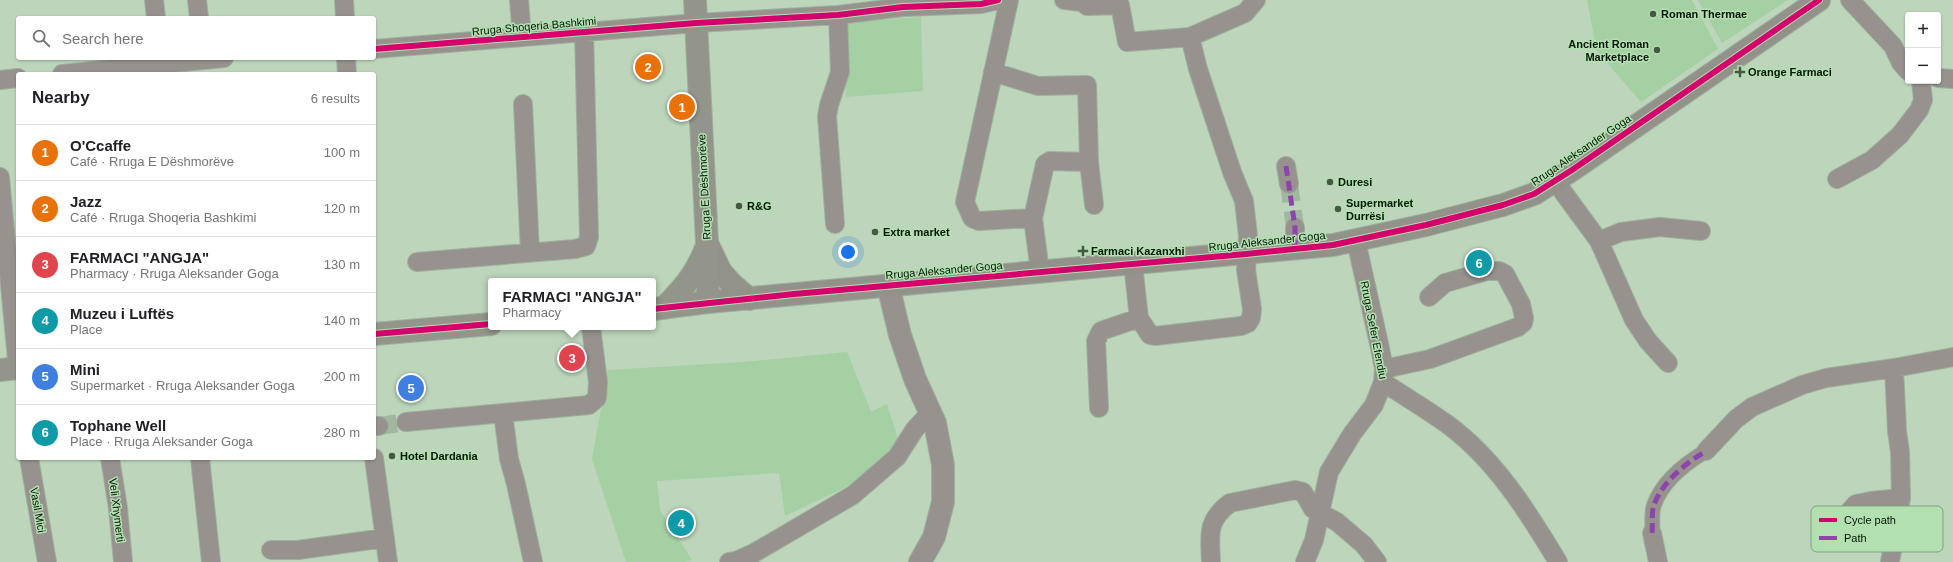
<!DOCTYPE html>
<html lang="en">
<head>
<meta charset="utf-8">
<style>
  body { margin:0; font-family:Arial,sans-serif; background:#f6f6f6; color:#202124 }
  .controls { position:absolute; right:12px; top:12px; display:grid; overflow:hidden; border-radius:4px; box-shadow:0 1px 3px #0004 }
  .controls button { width:36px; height:36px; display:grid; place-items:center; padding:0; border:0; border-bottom:1px solid #e0e0e0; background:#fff; color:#202124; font:20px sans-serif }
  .you { position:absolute; left:848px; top:252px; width:14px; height:14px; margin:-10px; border:3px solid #fff; border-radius:50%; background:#1a73e8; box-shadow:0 0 0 6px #1a73e833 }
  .badge { display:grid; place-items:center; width:26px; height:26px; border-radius:50%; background:#111827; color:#fff; font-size:13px; font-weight:700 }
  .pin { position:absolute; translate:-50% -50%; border:2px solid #fff; box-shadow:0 1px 4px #0006 }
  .popup { position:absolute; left:488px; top:278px; width:168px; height:52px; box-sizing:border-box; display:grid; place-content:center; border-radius:4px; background:#fff; filter:drop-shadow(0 1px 3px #0005); font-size:13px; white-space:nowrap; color:#757577 }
  .popup b { font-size:15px; color:#202124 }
  .popup::after { content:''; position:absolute; left:50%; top:100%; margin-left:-8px; border:8px solid transparent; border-top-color:#fff }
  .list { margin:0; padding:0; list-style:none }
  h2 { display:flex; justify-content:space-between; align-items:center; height:52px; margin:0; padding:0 16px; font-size:17px }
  h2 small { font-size:13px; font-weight:400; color:#757577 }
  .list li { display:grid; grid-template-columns:26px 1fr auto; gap:12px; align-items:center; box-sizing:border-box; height:56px; padding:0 16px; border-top:1px solid #e0e0e0 }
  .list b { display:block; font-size:15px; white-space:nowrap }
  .list p { margin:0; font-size:13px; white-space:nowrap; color:#757577 }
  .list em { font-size:13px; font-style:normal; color:#757577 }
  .icon { flex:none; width:22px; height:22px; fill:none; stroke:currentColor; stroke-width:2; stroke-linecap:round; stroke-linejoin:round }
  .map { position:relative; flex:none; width:1953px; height:562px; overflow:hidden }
  .search { position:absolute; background:#fff; box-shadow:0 1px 3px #0004; left:16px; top:16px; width:360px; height:44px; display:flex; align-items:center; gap:10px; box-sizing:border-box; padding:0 14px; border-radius:4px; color:#757577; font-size:15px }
  .panel { position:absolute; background:#fff; box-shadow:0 1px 3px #0004; left:16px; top:72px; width:360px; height:388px; border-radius:4px }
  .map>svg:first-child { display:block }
</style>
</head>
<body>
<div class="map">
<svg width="1953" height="562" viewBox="0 0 1953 562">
  <rect width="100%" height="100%" fill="#bcd5bb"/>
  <path fill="#a4d0a3" d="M1587,0H1692L1718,49L1641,102L1597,51Z
    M1698,0H1788L1722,43Z
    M921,17L923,91L846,97L843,22Z
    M847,352L871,412L887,404L898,439L886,458L844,488L785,516L779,473L657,481L660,510L692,560L685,562H626L592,459L608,370L743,362Z"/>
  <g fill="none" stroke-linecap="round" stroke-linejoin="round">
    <path stroke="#a0b8a0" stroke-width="18" stroke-dasharray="18 9" stroke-linecap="butt" d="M1289,184L1295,227
      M379,426L406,422"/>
    <g stroke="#9db09d" stroke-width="16">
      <path id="pedestrian" d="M1652,533C1653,525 1651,513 1654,505C1662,482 1686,463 1706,451"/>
    </g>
    <g stroke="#9db09d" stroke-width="20">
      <path id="minor" d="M154,0L156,18
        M197,0L199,18
        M344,0L345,18
        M519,0L522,37
        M1009,0L965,202L972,218L979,221L1033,218
        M1064,0L1082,2L1087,6L1120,5L1127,42L1190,37L1245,13L1256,0
        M1850,0L1893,46L1901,63L1908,71
        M374,49L696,23L838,15L903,7L981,4L998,0
        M346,58L347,74
        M993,72L1038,86L1087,85L1089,162L1094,205
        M62,74L224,58
        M1938,78L1953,79
        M0,80L18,78
        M523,104L530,253
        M1286,166L1289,184
        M0,177L18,371
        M1837,179L1872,160L1900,135L1919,110L1923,100L1921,81
        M1555,181L1599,241L1634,320L1648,341L1668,363
        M835,224L827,116L829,105L840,72L838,15
        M1599,241L1621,232L1660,227L1701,231
        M1295,249V227
        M417,262L575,249L586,246L589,237L584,32
        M1133,264L1139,318L1150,335L1155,336L1241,326L1248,323L1251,318L1252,309L1246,270L1248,236L1244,201L1232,172L1198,69L1190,37
        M1040,272L1033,218L1045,164L1050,161L1089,162
        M1384,369L1430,359L1518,327L1523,323L1524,318L1521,304L1505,274L1499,271H1487L1445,283L1429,297
        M1383,382C1404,396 1426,409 1447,424C1495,459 1528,512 1558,562
        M1099,408L1096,341L1101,331L1139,318
        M503,413L509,459L516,484L533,562
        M406,422L589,405L597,398L598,382L591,327
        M374,426H379
        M1706,451L1736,419L1752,407L1802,385L1826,378L1894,368L1953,357
        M29,458L47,562
        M110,458L118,508L123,562
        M200,458L211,562
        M374,458L388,562
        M1843,519L1856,504L1871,501L1901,498
        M1652,533L1658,562
        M271,550H298L385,538
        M729,562L736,561L754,553L853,495L897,457L915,429L930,413
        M1211,562C1210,535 1206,521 1230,503L1295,490L1303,492L1313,509L1337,522L1364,545L1377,562
        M1305,562L1314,540L1329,472L1352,434L1374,405L1383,382L1384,369L1380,348L1356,241
        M1890,562L1901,498L1900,452L1897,431L1894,368"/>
    </g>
    <g stroke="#9db09d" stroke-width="24">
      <path id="tertiary" d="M888,285L900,335L915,379L935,423L943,465V502L934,537L920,562"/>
    </g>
    <g stroke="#9db09d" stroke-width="24">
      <path id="secondary" d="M707,243L721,272L732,284L749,299
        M708,302L1333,245L1426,225L1503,205L1534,194L1572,170L1819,0"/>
    </g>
    <g stroke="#9db09d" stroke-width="24">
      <path id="primary" d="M664,308C683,288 695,276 705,250
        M653,309L708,302L707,243L695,0
        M374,334L491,324
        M0,370L18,368"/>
    </g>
    <use href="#pedestrian" stroke="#97928d" stroke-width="14"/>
    <use href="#minor" stroke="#97928d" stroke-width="18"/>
    <use href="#tertiary" stroke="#97928d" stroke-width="22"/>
    <use href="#secondary" stroke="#93928a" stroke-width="22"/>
    <use href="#primary" stroke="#93958b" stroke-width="22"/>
    <path stroke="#8e44ad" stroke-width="5" stroke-dasharray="10 5" stroke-linecap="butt" d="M1286,166L1295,227V249
      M1652,533C1653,525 1651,513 1654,505C1662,482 1686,463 1706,451"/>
    <g stroke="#b2e0b0" stroke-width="8">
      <path id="cycleway" d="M374,49L696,23L838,15L903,7L981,4L998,0
        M653,309L794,294L1246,254L1333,245L1426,225L1503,205L1534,194L1572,170L1819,0
        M374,334L491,324"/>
    </g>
    <use href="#cycleway" stroke="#d6006c" stroke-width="6"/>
  </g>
  <g fill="#445844" stroke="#b2e0b0" stroke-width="1.5">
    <circle cx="1653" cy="14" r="4"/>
    <circle cx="1657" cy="50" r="4"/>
    <path d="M1738 66h4v4h4v4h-4v4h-4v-4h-4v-4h4z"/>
    <circle cx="1330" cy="182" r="4"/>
    <circle cx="739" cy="206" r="4"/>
    <circle cx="1338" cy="209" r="4"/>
    <circle cx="875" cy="232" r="4"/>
    <path d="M1081 245h4v4h4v4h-4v4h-4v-4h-4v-4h4z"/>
    <circle cx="392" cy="456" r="4"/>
  </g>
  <g text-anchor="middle" stroke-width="3" stroke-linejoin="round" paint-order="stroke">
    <g font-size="11" font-weight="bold" fill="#041404" stroke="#b2e0b0" text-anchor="start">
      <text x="1661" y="18">Roman Thermae</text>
      <text x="1649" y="48" text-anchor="end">Ancient Roman<tspan x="1649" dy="13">Marketplace</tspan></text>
      <text x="1748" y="76">Orange Farmaci</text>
      <text x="1338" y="186">Duresi</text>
      <text x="1346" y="207">Supermarket<tspan x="1346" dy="13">Durrësi</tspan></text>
      <text x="747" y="210">R&amp;G</text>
      <text x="883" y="236">Extra market</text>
      <text x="1091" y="255">Farmaci Kazanxhi</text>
      <text x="400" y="460">Hotel Dardania</text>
    </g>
    <g font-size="11" fill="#041404" stroke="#b2e0b0">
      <text transform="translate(534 26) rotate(-5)" y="4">Rruga Shoqeria Bashkimi</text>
      <text transform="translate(1581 150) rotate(-34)" y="4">Rruga Aleksander Goga</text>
      <text transform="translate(704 187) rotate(-93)" y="4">Rruga E Dëshmorëve</text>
      <text transform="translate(1267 241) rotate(-6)" y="4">Rruga Aleksander Goga</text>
      <text transform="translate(944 270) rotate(-5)" y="4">Rruga Aleksander Goga</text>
      <text transform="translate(1374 330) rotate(79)" y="4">Rruga Sefer Efendiu</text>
      <text transform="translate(38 510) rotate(80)" y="4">Vasil Mici</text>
      <text transform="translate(117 510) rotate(83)" y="4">Veli Xhymerti</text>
    </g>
  </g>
  <rect x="1811" y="506" width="132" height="46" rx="6" fill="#b2e0b0" stroke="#7ea37c" stroke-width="1"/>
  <rect x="1819" y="518" width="18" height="4" fill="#d6006c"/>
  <rect x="1819" y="536" width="18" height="4" fill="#8e44ad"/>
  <g font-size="11" fill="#041404">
    <text x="1844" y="524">Cycle path</text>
    <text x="1844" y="542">Path</text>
  </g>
</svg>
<div class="controls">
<button>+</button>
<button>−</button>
</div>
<div class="you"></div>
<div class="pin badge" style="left:682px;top:107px;background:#e8710a">1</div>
<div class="pin badge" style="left:648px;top:67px;background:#e8710a">2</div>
<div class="pin badge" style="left:572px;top:358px;background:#e0444e">3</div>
<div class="popup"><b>FARMACI &quot;ANGJA&quot;</b>Pharmacy</div>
<div class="pin badge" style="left:681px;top:523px;background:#0f9aa8">4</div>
<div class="pin badge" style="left:411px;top:388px;background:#3f7fe0">5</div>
<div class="pin badge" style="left:1479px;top:263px;background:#0f9aa8">6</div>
<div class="search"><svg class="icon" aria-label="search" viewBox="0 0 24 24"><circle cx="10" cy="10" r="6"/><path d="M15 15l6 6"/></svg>Search here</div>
<section class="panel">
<h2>Nearby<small>6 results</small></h2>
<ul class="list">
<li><span class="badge" style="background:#e8710a">1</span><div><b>O'Ccaffe</b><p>Café · Rruga E Dëshmorëve</p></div><em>100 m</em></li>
<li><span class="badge" style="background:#e8710a">2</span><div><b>Jazz</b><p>Café · Rruga Shoqeria Bashkimi</p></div><em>120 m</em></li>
<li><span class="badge" style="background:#e0444e">3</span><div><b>FARMACI &quot;ANGJA&quot;</b><p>Pharmacy · Rruga Aleksander Goga</p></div><em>130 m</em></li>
<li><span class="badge" style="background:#0f9aa8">4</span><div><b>Muzeu i Luftës</b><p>Place</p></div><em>140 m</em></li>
<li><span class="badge" style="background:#3f7fe0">5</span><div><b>Mini</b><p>Supermarket · Rruga Aleksander Goga</p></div><em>200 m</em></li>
<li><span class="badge" style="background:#0f9aa8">6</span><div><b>Tophane Well</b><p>Place · Rruga Aleksander Goga</p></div><em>280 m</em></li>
</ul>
</section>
</div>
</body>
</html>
